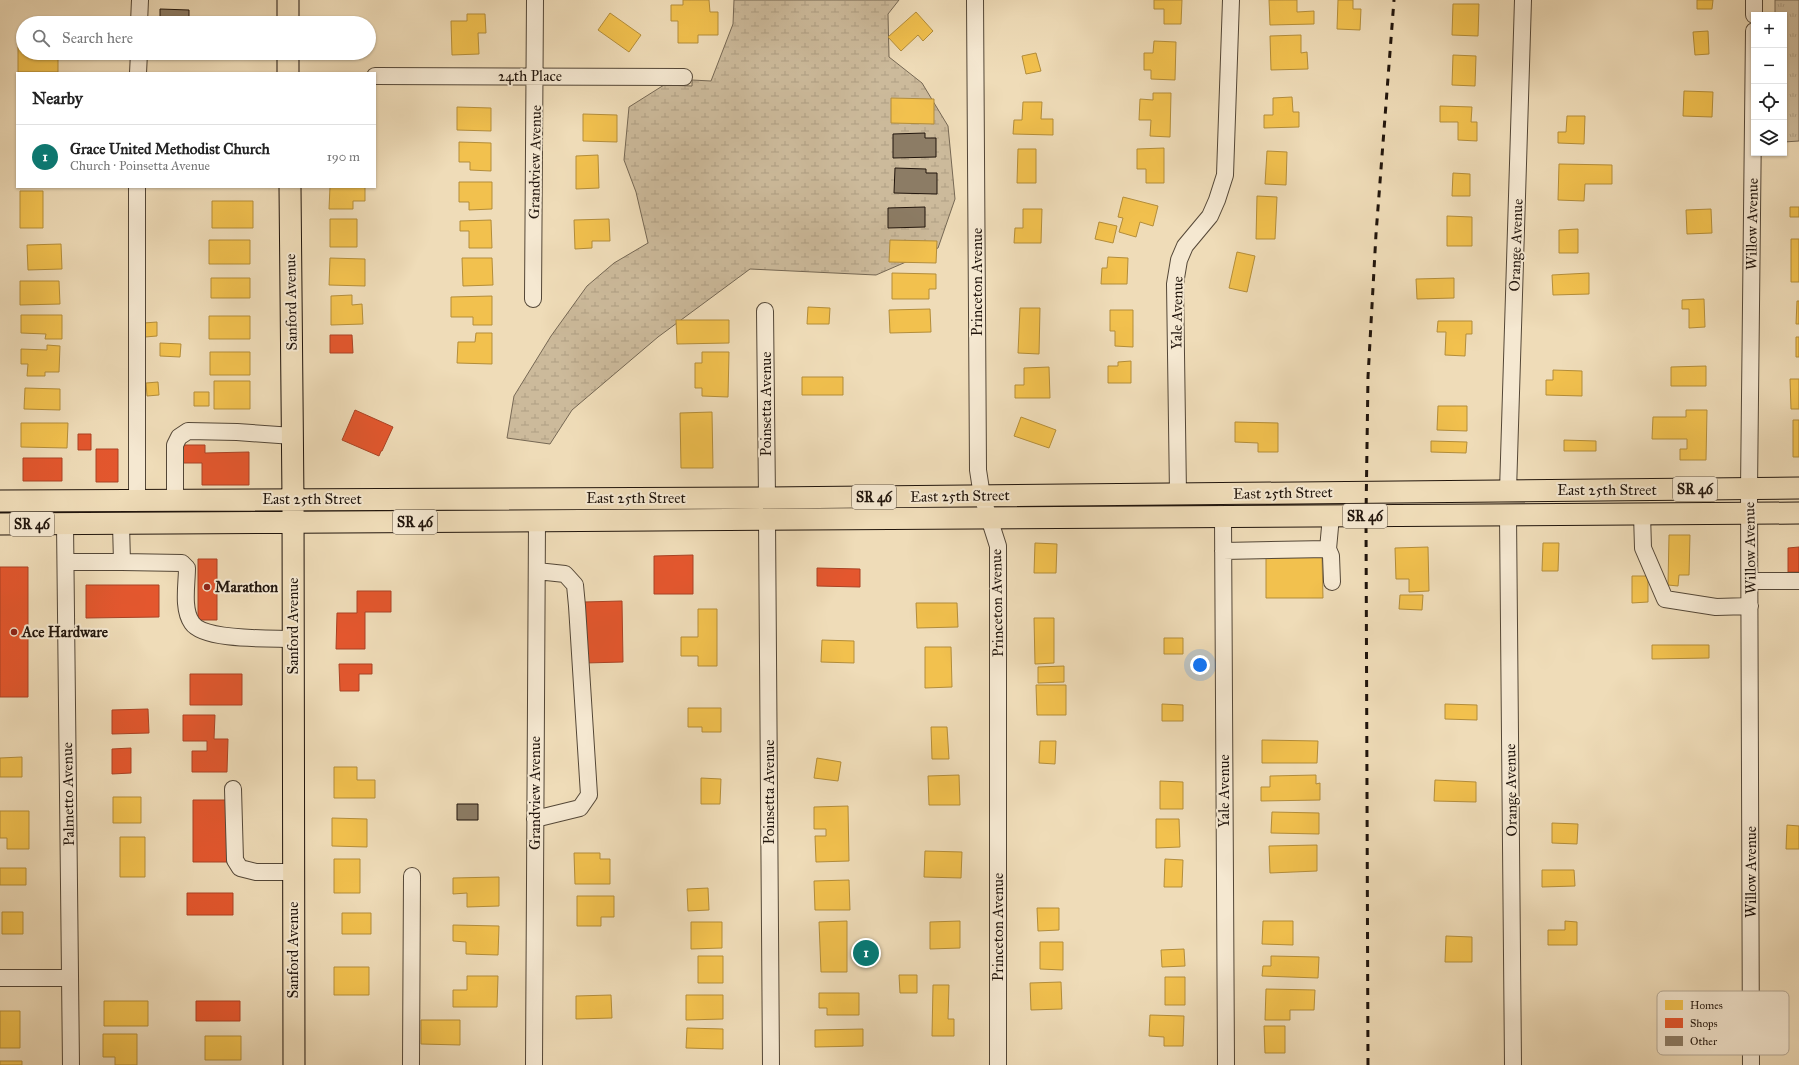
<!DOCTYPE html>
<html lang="en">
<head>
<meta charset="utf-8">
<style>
  body { margin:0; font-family:"IM FELL Great Primer",serif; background:#f6f6f6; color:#222 }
  .controls { position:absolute; right:12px; top:12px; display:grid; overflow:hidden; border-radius:0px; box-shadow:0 1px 3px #0004 }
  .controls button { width:36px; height:36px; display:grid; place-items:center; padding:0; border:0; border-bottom:1px solid #e0e0e0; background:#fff; color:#222; font:20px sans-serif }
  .you { position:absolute; left:1200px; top:665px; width:14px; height:14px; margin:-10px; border:3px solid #fff; border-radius:50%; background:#1a73e8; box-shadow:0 0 0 6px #1a73e833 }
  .badge { display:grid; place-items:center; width:26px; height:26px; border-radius:50%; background:#0f766e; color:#fff; font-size:13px; font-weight:700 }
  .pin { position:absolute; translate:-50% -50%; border:2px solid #fff; box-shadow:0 1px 4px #0006 }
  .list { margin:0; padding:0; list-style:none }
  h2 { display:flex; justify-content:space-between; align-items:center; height:52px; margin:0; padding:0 16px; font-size:17px }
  h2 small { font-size:13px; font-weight:400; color:#767676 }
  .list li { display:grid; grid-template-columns:26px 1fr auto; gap:12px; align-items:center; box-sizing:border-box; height:64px; padding:0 16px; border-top:1px solid #e0e0e0 }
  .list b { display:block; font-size:15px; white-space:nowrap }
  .list p { margin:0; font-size:13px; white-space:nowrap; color:#767676 }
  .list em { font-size:13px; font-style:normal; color:#767676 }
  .icon { flex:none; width:22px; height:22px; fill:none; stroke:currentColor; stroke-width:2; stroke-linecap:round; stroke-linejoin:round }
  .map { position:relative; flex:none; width:1799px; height:1065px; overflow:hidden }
  .search { position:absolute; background:#fff; box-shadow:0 1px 3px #0004; left:16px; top:16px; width:360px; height:44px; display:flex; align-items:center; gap:10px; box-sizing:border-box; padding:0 14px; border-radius:22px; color:#767676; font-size:15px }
  .panel { position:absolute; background:#fff; box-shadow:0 1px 3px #0004; left:16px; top:72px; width:360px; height:116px; border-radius:0px }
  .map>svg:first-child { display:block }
</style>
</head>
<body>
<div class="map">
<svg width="1799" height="1065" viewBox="0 0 1799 1065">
  <defs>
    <pattern id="grass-tufts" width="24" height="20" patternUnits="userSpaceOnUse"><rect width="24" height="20" fill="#ccba9b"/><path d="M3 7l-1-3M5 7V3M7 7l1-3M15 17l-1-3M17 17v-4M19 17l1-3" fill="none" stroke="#af9f84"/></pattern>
    <pattern id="wetland-marsh" width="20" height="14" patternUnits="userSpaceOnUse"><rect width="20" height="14" fill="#ccba9b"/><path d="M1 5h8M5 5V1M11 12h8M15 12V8" fill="none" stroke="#af9f84"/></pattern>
  </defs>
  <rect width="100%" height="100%" fill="#efdcb8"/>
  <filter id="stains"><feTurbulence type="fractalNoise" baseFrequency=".005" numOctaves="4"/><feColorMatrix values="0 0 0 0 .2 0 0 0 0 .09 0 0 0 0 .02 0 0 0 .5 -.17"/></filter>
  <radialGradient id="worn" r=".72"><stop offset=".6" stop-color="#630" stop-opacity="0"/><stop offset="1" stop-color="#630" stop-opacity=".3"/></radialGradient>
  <path fill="url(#grass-tufts)" stroke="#766854" d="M1775,0H1799V141L1784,142V15H1775Z"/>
  <path fill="url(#wetland-marsh)" stroke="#766854" d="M734,0H899L888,14L889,57L922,83L948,126L955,199L938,248L876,275L750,269L658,337L572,410L550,444L507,438L514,396L551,336L587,286L614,263L648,243L636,192L624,160L629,107L664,85L692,86V80L711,81L733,24Z"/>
  <path fill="#f2c14e" stroke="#b38d3a" d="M683,0H709L710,12H718V35H698V43H678V21H671V5H683Z
    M1154,0H1182L1181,24H1164V9H1154Z
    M1269,0H1297V12L1314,11V24L1270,25Z
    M1338,0H1353V9H1361L1360,30L1337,29Z
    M1697,0H1713L1712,9H1697Z
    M1453,4H1479L1478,36L1452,35Z
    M916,12L933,31L923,41L918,35L901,51L888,37Z
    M610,13L641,35L629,52L598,30Z
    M467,14H485L486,33H478L479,54L452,55L451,21H467Z
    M18,29H23V53H58V72H18Z
    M1708,31L1709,54L1695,55L1693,32Z
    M1301,35V53L1307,52L1308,69L1271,70L1270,36Z
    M1154,41L1176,42L1175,80L1151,79V70H1144V53H1153Z
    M1036,53L1041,71L1026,74L1022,56Z
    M1453,55L1476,56L1475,86L1452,85Z
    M1684,91L1713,92L1712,117L1683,116Z
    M1153,93H1171L1170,137L1150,136L1151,120H1139L1140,99L1153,100Z
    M1292,97L1293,112H1299V127L1264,128V115H1273V98Z
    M891,98L934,99V124L891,123Z
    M1023,102H1042L1041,119H1053V135L1013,134L1014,120H1022Z
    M1440,106L1472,107L1471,122H1477V141L1458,140V122H1440Z
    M457,107L491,108V131L457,130Z
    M583,114L617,115V142L583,141Z
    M1567,116H1585L1584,144L1558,143V132H1566Z
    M459,142L491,143V171L470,170V162H459Z
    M1164,148V183H1146V169H1137V149Z
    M1018,149H1036V183H1017Z
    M1267,151L1287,152L1286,185L1265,184Z
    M598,155L599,188L576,189V156Z
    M1559,164L1612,165V184H1585L1584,201L1558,200Z
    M1453,173L1470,174V196H1452Z
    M459,182H492V209L469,210V202H459Z
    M330,187H365V201H353V209H329Z
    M20,191H43V228H20Z
    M1257,196L1277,197L1275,239H1256Z
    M1123,197L1158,206L1153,226L1140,222L1136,237L1119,232L1123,218L1118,217Z
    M212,201H253V228H212Z
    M1790,207H1799V217H1790Z
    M1023,209H1042L1041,243H1014L1015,228H1023Z
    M1711,209L1712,233L1687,234L1686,210Z
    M1447,216L1472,217V246H1447Z
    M330,219H357V247H330Z
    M609,219L610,241H592V248L575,249L574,220Z
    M491,220L492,248H469V231H460V221Z
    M1099,222L1117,226L1113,243L1095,239Z
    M1578,229V253H1559V230Z
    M1791,239H1799V282H1791Z
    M209,240H250V264H209Z
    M890,240L937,241L936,263L889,262Z
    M61,244L62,269L28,270L27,245Z
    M1237,252L1255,256L1247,292L1229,288Z
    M1108,257L1128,258L1127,284H1101L1102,268H1107Z
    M330,258L365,259V286L329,285Z
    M462,258H492L493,285L463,286Z
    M892,273L936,274V289H929V299H892Z
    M1589,273V294L1553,295L1552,275Z
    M211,278H250V298H211Z
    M1454,278V298L1417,299L1416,279Z
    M20,281H59L60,304L20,305Z
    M352,295V305L362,304L363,324L331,325V296Z
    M492,296V325H473V317H451V297Z
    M1704,299L1705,327L1689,328V309H1682V300Z
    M1797,301H1799V324H1796Z
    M808,307L830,308L829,324H807Z
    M1020,308H1040L1039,354L1018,353Z
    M930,309L931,332L890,333L889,310Z
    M1110,310H1133V347L1115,346V331H1110Z
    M21,315H62V339H45L46,334L21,333Z
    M209,316H250V339H209Z
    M676,320H729V343L677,344Z
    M1438,321H1472V334H1466L1465,356L1445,355L1446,332H1437Z
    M157,322V336L145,337L144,323Z
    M476,333H492V364L457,363L458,342H475Z
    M1796,337H1799V357H1796Z
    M160,343L181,344L180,357L160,356Z
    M47,345L60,346L59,372H45V376H27L28,364H21V349L47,350Z
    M210,352H250V375H210Z
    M702,352H729L728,397L702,396V388H695V363H702Z
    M1131,361V383H1108V366H1118V362Z
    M1706,366V386H1671V367Z
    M1049,367L1050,398H1015V385H1024V368Z
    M1553,370L1582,371V396L1546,395V380H1553Z
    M802,377H843V395H802Z
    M1790,379H1799V409H1791Z
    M214,381H250V409H214Z
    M158,382L159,395L147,396L146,383Z
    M25,388L60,389V410L24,409Z
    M194,392H209V406H194Z
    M1438,406H1467V431L1437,430Z
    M1686,410H1707L1706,460H1680V449H1687V439H1652L1653,417H1686Z
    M712,412L713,468H681L680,413Z
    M1021,417L1056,430L1049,448L1014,436Z
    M1793,420H1799V457H1793Z
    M1235,422L1278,423V452H1258V443L1235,442Z
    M21,423H68L67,448L21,447Z
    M1564,440L1596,441V451H1564Z
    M1431,441L1467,442L1466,453L1431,452Z
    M1669,535H1690L1689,575H1679L1678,586L1668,585Z
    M1035,543L1057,544L1056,573H1034Z
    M1543,543H1559L1558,571H1542Z
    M1428,547L1429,591L1409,592V579H1396L1395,548Z
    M1322,557L1323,598H1266V558Z
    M1632,576H1648V602L1632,603Z
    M1400,595H1423L1422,610L1399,609Z
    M916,603H957L958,627L917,628Z
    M698,609H717V666H698V656H681V637H698Z
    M1034,618H1054V663L1035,664Z
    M1164,638H1183V654H1164Z
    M822,640L854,641V663L821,662Z
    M1652,645H1709V658L1652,659Z
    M925,647H951L952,687L925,688Z
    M1064,666V682L1038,683V667Z
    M1036,685H1066V715H1037Z
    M1162,704L1183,705V721H1162Z
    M1445,704L1477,705V720L1445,719Z
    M688,708H721V732H702V727H688Z
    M931,727H947L949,759H932Z
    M1262,740L1318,741L1317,763H1262Z
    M1040,741H1056L1055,764L1039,763Z
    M22,757V777H0V758Z
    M817,758L841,762L838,781L814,778Z
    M334,767H357V780H375V798H334Z
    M959,775L960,805H929L928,776Z
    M1316,775V784L1320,783V800L1261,801V787H1270V776Z
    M701,778L721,779L720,804H701Z
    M1435,780L1476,782V802L1434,801Z
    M1160,781L1183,782V809H1160Z
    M113,797H141V823H113Z
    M848,806L849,861L816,862L815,836H826V829H814V807Z
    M0,811H29V849H7V838H0Z
    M1272,812L1319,813V834L1271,833Z
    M332,818L367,819V847L332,846Z
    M1156,819H1179L1180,847L1156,848Z
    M1552,823L1578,824L1577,844L1552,843Z
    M1787,825L1799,826V849H1786Z
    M120,837H145V877H120Z
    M1317,845V871L1270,873L1269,846Z
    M925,851L962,852L961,878L924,877Z
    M574,853H600V859H610V884H575Z
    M334,859H360V893H334Z
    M1165,859L1183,860L1182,887H1164Z
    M0,868H26V885H0Z
    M1542,870H1574L1575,886L1542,887Z
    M499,877V906L467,907V893L453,894V878Z
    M849,880L850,910H815L814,881Z
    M708,888L709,910L688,911L687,889Z
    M577,896H614V917H601V926H577Z
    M1037,908H1059V930L1038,931Z
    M2,912H23V934H2Z
    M342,913H371V934H342Z
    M847,921V972H821L819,922Z
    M960,921V948L930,949V922Z
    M1263,921H1293V945L1262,944Z
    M1565,921L1577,922V945H1548V930H1565Z
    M691,922H722V948L691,949Z
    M453,925L499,926L498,955L466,954V942L453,941Z
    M1446,936L1472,937V962H1445Z
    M1040,942H1063V970L1040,969Z
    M1184,949L1185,966L1162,967L1161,950Z
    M698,956H723V983H698Z
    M1271,956L1319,957L1318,978L1262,976L1263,966H1271Z
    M334,967H369V995H334Z
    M899,975H917V993H900Z
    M467,976H498L497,1007H453V990H467Z
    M1165,977H1185V1005H1165Z
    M1061,982L1062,1009L1031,1010L1030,983Z
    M933,985H949L948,1019H954V1036H932Z
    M1266,989L1315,990L1314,1010H1290V1020H1265Z
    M819,993H859V1015H827V1008H819Z
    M611,995L612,1018L576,1019V996Z
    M686,995H723V1019L686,1020Z
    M104,1001H148V1026H104Z
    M0,1011H20V1048H0Z
    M1150,1015L1184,1016L1183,1046H1164V1037L1149,1036Z
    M421,1020H460V1045L421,1044Z
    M1264,1026H1285V1053H1265Z
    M687,1028L723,1029V1049L686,1048Z
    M863,1029V1046L815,1047V1030Z
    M103,1034H137V1065H115V1057H103Z
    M205,1036H241V1060H205Z
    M0,1061H22V1065H0Z"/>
  <path fill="#e4572e" stroke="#aa4324" d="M330,335H352L353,353H330Z
    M355,410L393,427L382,451H381L379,456L342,440Z
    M78,434H91V450H78Z
    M180,445H205V453L249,452V485H202V463H181Z
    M96,449H118V482H96Z
    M23,458H62V481H23Z
    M1799,547V572H1788V548Z
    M693,555V594H654V556Z
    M198,559H217V620H198Z
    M0,567H28V697H0Z
    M817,568L860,569V587L817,586Z
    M86,585H159V617L86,618Z
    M357,591H391V612H365V649H336L337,613H357Z
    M622,601L623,662L585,663L584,602Z
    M339,664H372V674H359V691H340Z
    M190,674H242V705H190Z
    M148,709L149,733L112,734V710Z
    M183,715H215L214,739H228L227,772H192V751H207V741H183Z
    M131,748V773L112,774V749Z
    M193,800H228V862H193Z
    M187,893H233V915H187Z
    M196,1001H240V1021H196Z"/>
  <path fill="#8c7c65" stroke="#21150c" d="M160,9L189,10V23H160Z
    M160,53H217V56H160Z
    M925,133V138H936V157L893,158V134Z
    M895,168L926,169V173H937V194L894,193Z
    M925,207V227L888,228V208Z
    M457,804H478V820H457Z"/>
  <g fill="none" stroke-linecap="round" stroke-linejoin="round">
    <g stroke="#544737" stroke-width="18">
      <path id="minor" d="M975,0L978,470L982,496L998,546V1065
        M1754,15V0
        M139,23L140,0
        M138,73L139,53
        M375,76L684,77
        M137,187V500
        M533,299L535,0
        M765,311L767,498
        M1508,491L1523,0
        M1178,494L1175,284L1179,260L1185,246L1210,216L1217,200L1225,175L1231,0
        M175,500V445L179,437L188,431L237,432L293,436
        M1642,514L1643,548L1665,599L1716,607L1750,606
        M1508,515L1513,1065
        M1223,517L1226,1065
        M767,520L771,1065
        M65,524L71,1065
        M121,524L122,562L182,563L187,568C187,584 182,609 192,623C204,641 271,638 293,639
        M1328,549L1331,556L1332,582
        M1223,551L1328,549L1331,516
        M66,562H122
        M1750,581H1799
        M233,789L235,860L240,868L256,872H293
        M535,819L580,808L589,795L577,606L575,585L565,574L537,571
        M0,978H70
        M411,1065L412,876
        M534,1065L537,521
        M1751,1065L1749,489L1754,31"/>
    </g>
    <g stroke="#21150c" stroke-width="23">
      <path id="major" d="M288,0V23
        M288,53V73
        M290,187L293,500L294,1065
        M0,501L767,498L1799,488
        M0,524L1799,513"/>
    </g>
    <use href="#minor" stroke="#f5e8d1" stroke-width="16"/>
    <use href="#major" stroke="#efdcb8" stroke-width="21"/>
    <path stroke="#21150c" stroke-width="3" stroke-dasharray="7 7" stroke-linecap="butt" d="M1368,1065L1366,516L1368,377L1376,234L1394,0"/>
  </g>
  <g fill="#8f2418" stroke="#f5e8d1" stroke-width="1.5">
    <circle cx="207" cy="587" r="4"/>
    <circle cx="14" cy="632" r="4"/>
  </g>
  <g text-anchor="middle" stroke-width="4" stroke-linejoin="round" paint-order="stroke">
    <g fill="#f5e8d1" stroke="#615447" stroke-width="1">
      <rect x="1673" y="477" width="44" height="24" rx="3"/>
      <rect x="852" y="485" width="44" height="24" rx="3"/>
      <rect x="1343" y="504" width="44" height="24" rx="3"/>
      <rect x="393" y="510" width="44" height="24" rx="3"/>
      <rect x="10" y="512" width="44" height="24" rx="3"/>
    </g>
    <g font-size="14" font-weight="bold" fill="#21150c">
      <text x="1695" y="494">SR 46</text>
      <text x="874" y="502">SR 46</text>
      <text x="1365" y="521">SR 46</text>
      <text x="415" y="527">SR 46</text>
      <text x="32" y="529">SR 46</text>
    </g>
    <g font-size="15" fill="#21150c" stroke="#f5e8d1">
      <text x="530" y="81">24th Place</text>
      <text transform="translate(535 162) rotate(-89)" y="5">Grandview Avenue</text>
      <text transform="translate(1752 224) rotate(-89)" y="5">Willow Avenue</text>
      <text transform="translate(1516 245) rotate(-88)" y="5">Orange Avenue</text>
      <text transform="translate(977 282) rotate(-90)" y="5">Princeton Avenue</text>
      <text transform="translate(291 302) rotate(-91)" y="5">Sanford Avenue</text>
      <text transform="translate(1177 313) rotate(-89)" y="5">Yale Avenue</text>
      <text transform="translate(766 404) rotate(-90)" y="5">Poinsetta Avenue</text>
      <text x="1607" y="495">East 25th Street</text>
      <text transform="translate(1283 493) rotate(-1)" y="5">East 25th Street</text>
      <text transform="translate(960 496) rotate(-1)" y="5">East 25th Street</text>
      <text x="636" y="503">East 25th Street</text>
      <text x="312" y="504">East 25th Street</text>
      <text transform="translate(1750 548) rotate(-91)" y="5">Willow Avenue</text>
      <text transform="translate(997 603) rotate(-91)" y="5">Princeton Avenue</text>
      <text transform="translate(293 626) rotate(-90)" y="5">Sanford Avenue</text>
      <text transform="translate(1511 790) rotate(-91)" y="5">Orange Avenue</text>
      <text transform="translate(1224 791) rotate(-90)" y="5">Yale Avenue</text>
      <text transform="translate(769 792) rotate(-90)" y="5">Poinsetta Avenue</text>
      <text transform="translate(535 793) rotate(-90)" y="5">Grandview Avenue</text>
      <text transform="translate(68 794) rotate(-91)" y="5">Palmetto Avenue</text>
      <text transform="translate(1751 872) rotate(-90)" y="5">Willow Avenue</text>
      <text transform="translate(998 927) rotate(-90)" y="5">Princeton Avenue</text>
      <text transform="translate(293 950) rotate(-90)" y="5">Sanford Avenue</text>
    </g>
    <g font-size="15" font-weight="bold" fill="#21150c" stroke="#f5e8d1" text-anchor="start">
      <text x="215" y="592">Marathon</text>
      <text x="22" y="637">Ace Hardware</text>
    </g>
  </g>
  <rect x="1657" y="991" width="132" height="64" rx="6" fill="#f5e8d1" stroke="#b5a996" stroke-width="1"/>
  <rect x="1665" y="1000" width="18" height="10" fill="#f2c14e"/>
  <rect x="1665" y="1018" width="18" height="10" fill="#e4572e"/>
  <rect x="1665" y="1036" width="18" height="10" fill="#8c7c65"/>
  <g font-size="11" fill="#21150c">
    <text x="1690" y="1009">Homes</text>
    <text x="1690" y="1027">Shops</text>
    <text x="1690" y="1045">Other</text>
  </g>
  <rect width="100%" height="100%" filter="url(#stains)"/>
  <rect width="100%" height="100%" fill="url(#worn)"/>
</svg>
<div class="controls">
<button>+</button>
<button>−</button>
<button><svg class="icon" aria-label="locate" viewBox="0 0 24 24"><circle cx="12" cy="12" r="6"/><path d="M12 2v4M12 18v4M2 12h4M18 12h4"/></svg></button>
<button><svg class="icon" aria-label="layers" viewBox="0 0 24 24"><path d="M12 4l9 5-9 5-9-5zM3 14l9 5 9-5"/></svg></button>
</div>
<div class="you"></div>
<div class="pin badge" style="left:866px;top:953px">1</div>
<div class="search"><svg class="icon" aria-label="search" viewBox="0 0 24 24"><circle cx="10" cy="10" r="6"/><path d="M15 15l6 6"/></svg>Search here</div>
<section class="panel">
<h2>Nearby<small></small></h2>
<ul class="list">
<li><span class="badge">1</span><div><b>Grace United Methodist Church</b><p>Church · Poinsetta Avenue</p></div><em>190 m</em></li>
</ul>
</section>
</div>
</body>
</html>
